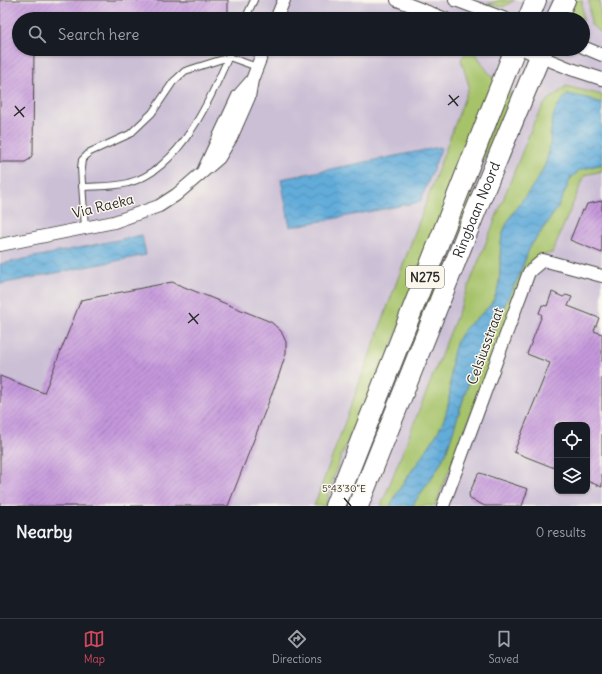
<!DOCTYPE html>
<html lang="en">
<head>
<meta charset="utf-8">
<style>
  body { margin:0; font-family:Delius,sans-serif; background:#242831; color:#f1f3f6 }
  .controls { position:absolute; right:12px; bottom:12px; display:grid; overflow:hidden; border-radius:8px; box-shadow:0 1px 3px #0004 }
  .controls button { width:36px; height:36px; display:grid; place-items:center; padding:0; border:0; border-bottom:1px solid #363941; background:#171b24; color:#f1f3f6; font:20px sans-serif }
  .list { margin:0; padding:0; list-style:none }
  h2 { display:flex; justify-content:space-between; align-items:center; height:52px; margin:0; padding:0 16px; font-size:17px }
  h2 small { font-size:13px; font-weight:400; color:#9ea1a6 }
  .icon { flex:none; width:22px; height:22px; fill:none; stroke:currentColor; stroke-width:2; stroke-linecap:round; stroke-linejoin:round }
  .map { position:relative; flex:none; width:602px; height:506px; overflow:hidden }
  .search { position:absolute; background:#171b24; box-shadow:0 1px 3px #0004; left:12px; right:12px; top:12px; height:44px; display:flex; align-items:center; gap:10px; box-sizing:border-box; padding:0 14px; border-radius:22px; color:#9ea1a6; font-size:15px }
  .sheet { height:112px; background:#171b24 }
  nav { display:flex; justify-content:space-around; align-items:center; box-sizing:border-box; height:56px; border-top:1px solid #363941; background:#171b24; font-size:11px; color:#9ea1a6 }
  nav a { display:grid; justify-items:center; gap:2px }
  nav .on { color:#d1495b }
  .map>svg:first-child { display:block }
</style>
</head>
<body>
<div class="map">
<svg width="602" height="506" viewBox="0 0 602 506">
  <defs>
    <pattern id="water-waves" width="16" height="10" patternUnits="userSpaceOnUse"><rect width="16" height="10" fill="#62acda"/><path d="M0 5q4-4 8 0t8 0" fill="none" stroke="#518cb1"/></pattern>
    <pattern id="building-hatch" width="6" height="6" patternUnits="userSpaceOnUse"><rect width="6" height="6" fill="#c497db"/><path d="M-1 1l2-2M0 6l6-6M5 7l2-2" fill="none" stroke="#9f7bb2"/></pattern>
  </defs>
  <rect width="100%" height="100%" fill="#fbf7ec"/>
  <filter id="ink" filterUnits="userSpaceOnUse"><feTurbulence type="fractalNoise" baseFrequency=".025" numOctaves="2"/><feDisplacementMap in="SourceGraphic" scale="8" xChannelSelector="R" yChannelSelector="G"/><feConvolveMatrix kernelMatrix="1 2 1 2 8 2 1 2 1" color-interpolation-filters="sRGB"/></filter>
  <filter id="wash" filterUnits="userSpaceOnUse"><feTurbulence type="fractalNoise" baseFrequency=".012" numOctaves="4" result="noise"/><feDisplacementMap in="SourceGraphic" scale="16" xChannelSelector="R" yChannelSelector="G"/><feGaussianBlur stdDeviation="0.9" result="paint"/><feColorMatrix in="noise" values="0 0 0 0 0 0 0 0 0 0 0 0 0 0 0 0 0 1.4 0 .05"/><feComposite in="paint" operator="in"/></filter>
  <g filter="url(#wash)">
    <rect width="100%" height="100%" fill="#f3ecd5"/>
    <path fill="#cbbfd5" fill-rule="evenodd" d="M0,0H602V506H0ZM19,19H583V49H19ZM557,425H587V491H557Z"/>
    <path fill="#a6c36b" stroke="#68774b" d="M500,0H515L503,7L488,4Z
      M573,0H582L583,22V19H570Z
      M589,0H600C599,12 602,22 602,33L591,25Z
      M469,49C482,57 484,71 496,80L374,392C353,427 334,466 326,506H314L469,86L461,59Z
      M566,86L602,95V103L587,98L558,105C550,125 553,149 543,169C533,191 512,208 504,230C496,252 505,278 494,299C486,315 466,322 458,339C445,369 456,395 442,424C428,453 404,477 390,506H381L534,122L545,103Z
      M506,91L512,94L481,166L465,220L352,506H343Z
      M602,164V171L585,175L552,253C541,254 533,261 528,271L435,506H412L436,471L446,453L474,366L518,278L530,247L557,209L571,178L580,170Z"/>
    <path fill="url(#water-waves)" stroke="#466c82" d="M568,94L587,98L602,103V164L580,170L571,178L557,209L530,247L518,278L474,366L446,453L436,471L412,506H390C404,477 428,453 442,424C456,394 445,369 458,339C466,322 486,315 494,299C505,277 496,252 504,230C513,207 533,191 543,169C552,152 549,131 554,113L558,105Z
      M440,147L441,149L420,202L290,227L281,179Z
      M142,235L146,255L0,284V264Z"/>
    <g id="blocks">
      <path fill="url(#building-hatch)" d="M0,0H228V19H19V49H34L33,153L30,159L25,162H0Z
        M602,201V253L570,240L582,210L584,211L587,204Z
        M172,282L271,322L281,331L286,342V353L278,378L228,506H0V376L44,393L81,300Z
        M552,292L563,297L566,295L572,297L568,306L599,318L594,331L602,334V487L587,481V425H557V469L514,452L550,363L527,354L542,315L539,313L542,305L547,306Z
        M480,473L528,489L522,506H485L470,499L469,494L478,474Z"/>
    </g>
  </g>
  <g filter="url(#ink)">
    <use href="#blocks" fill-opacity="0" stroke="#494844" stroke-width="1"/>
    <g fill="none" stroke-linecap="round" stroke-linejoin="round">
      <g stroke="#494844" stroke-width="8">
        <path id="service" d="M245,19L254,0
          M82,187C97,186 114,187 128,183C181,170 213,94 232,49
          M85,228L81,168L82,160L90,152L130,134L152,113L173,82L185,71L229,57L257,67"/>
      </g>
      <g stroke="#494844" stroke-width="14">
        <path id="minor" d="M397,0L446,19
          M455,0L506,19
          M276,19L284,0
          M583,47L602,55
          M522,49L571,69L602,79
          M204,169L238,96L252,80
          M0,245L114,222L159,206L176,195L219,158L231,138L249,97L252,80L264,49
          M443,506L529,272L543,260L602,276"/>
      </g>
      <g stroke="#494844" stroke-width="22">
        <g id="primary">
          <path d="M528,19L536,0"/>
          <path d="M556,19L565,0"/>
          <path d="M335,506L515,49"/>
          <path id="s1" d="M358,506L474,215L543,49"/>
        </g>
      </g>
      <use href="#service" stroke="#fff" stroke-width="6"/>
      <use href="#minor" stroke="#fff" stroke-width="12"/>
      <use href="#primary" stroke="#fff" stroke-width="20"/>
    </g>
  </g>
  <path fill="none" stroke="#2b2b2b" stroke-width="1.5" d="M449,95L458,106M448,105L459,96M15,106L24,117M14,116L25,107M189,313L198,324M188,323L199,314M344,498L351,506"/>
  <g text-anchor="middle" stroke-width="3" stroke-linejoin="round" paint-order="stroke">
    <rect fill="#fbf7ec" stroke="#696865" stroke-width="1" x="406" y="266" width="38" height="22" rx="3"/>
    <g font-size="13" font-weight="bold" fill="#2b2b2b">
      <text x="425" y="282">N275</text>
    </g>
    <g font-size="14" fill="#2b2b2b" stroke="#fbf7ec">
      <text transform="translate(103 206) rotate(-14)" y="5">Via Raeka</text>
      <text dy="5" stroke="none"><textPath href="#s1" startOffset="319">Ringbaan Noord</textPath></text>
      <text transform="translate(485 346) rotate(-70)" y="5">Celsiusstraat</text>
    </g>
  </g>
  <g font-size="10" text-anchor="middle" fill="#2b2b2b" stroke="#fbf7ec" stroke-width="3" stroke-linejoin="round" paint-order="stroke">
    <text x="344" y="492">5°43'30"E</text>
  </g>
</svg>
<div class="controls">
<button><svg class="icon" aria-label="locate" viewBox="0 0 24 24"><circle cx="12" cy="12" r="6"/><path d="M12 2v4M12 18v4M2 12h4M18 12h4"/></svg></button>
<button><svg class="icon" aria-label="layers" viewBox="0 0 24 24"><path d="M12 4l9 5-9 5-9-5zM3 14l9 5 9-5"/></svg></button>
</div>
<div class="search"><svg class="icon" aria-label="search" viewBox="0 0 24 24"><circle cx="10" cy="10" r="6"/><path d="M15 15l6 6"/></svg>Search here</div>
</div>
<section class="sheet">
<h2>Nearby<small>0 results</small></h2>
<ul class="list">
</ul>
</section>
<nav>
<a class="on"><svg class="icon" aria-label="map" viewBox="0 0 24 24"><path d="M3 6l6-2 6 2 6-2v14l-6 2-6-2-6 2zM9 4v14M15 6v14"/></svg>Map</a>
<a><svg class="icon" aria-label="directions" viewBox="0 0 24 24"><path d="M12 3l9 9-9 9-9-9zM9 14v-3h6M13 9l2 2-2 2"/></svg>Directions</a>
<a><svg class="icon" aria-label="saved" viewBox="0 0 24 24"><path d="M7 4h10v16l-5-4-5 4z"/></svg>Saved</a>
</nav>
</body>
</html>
